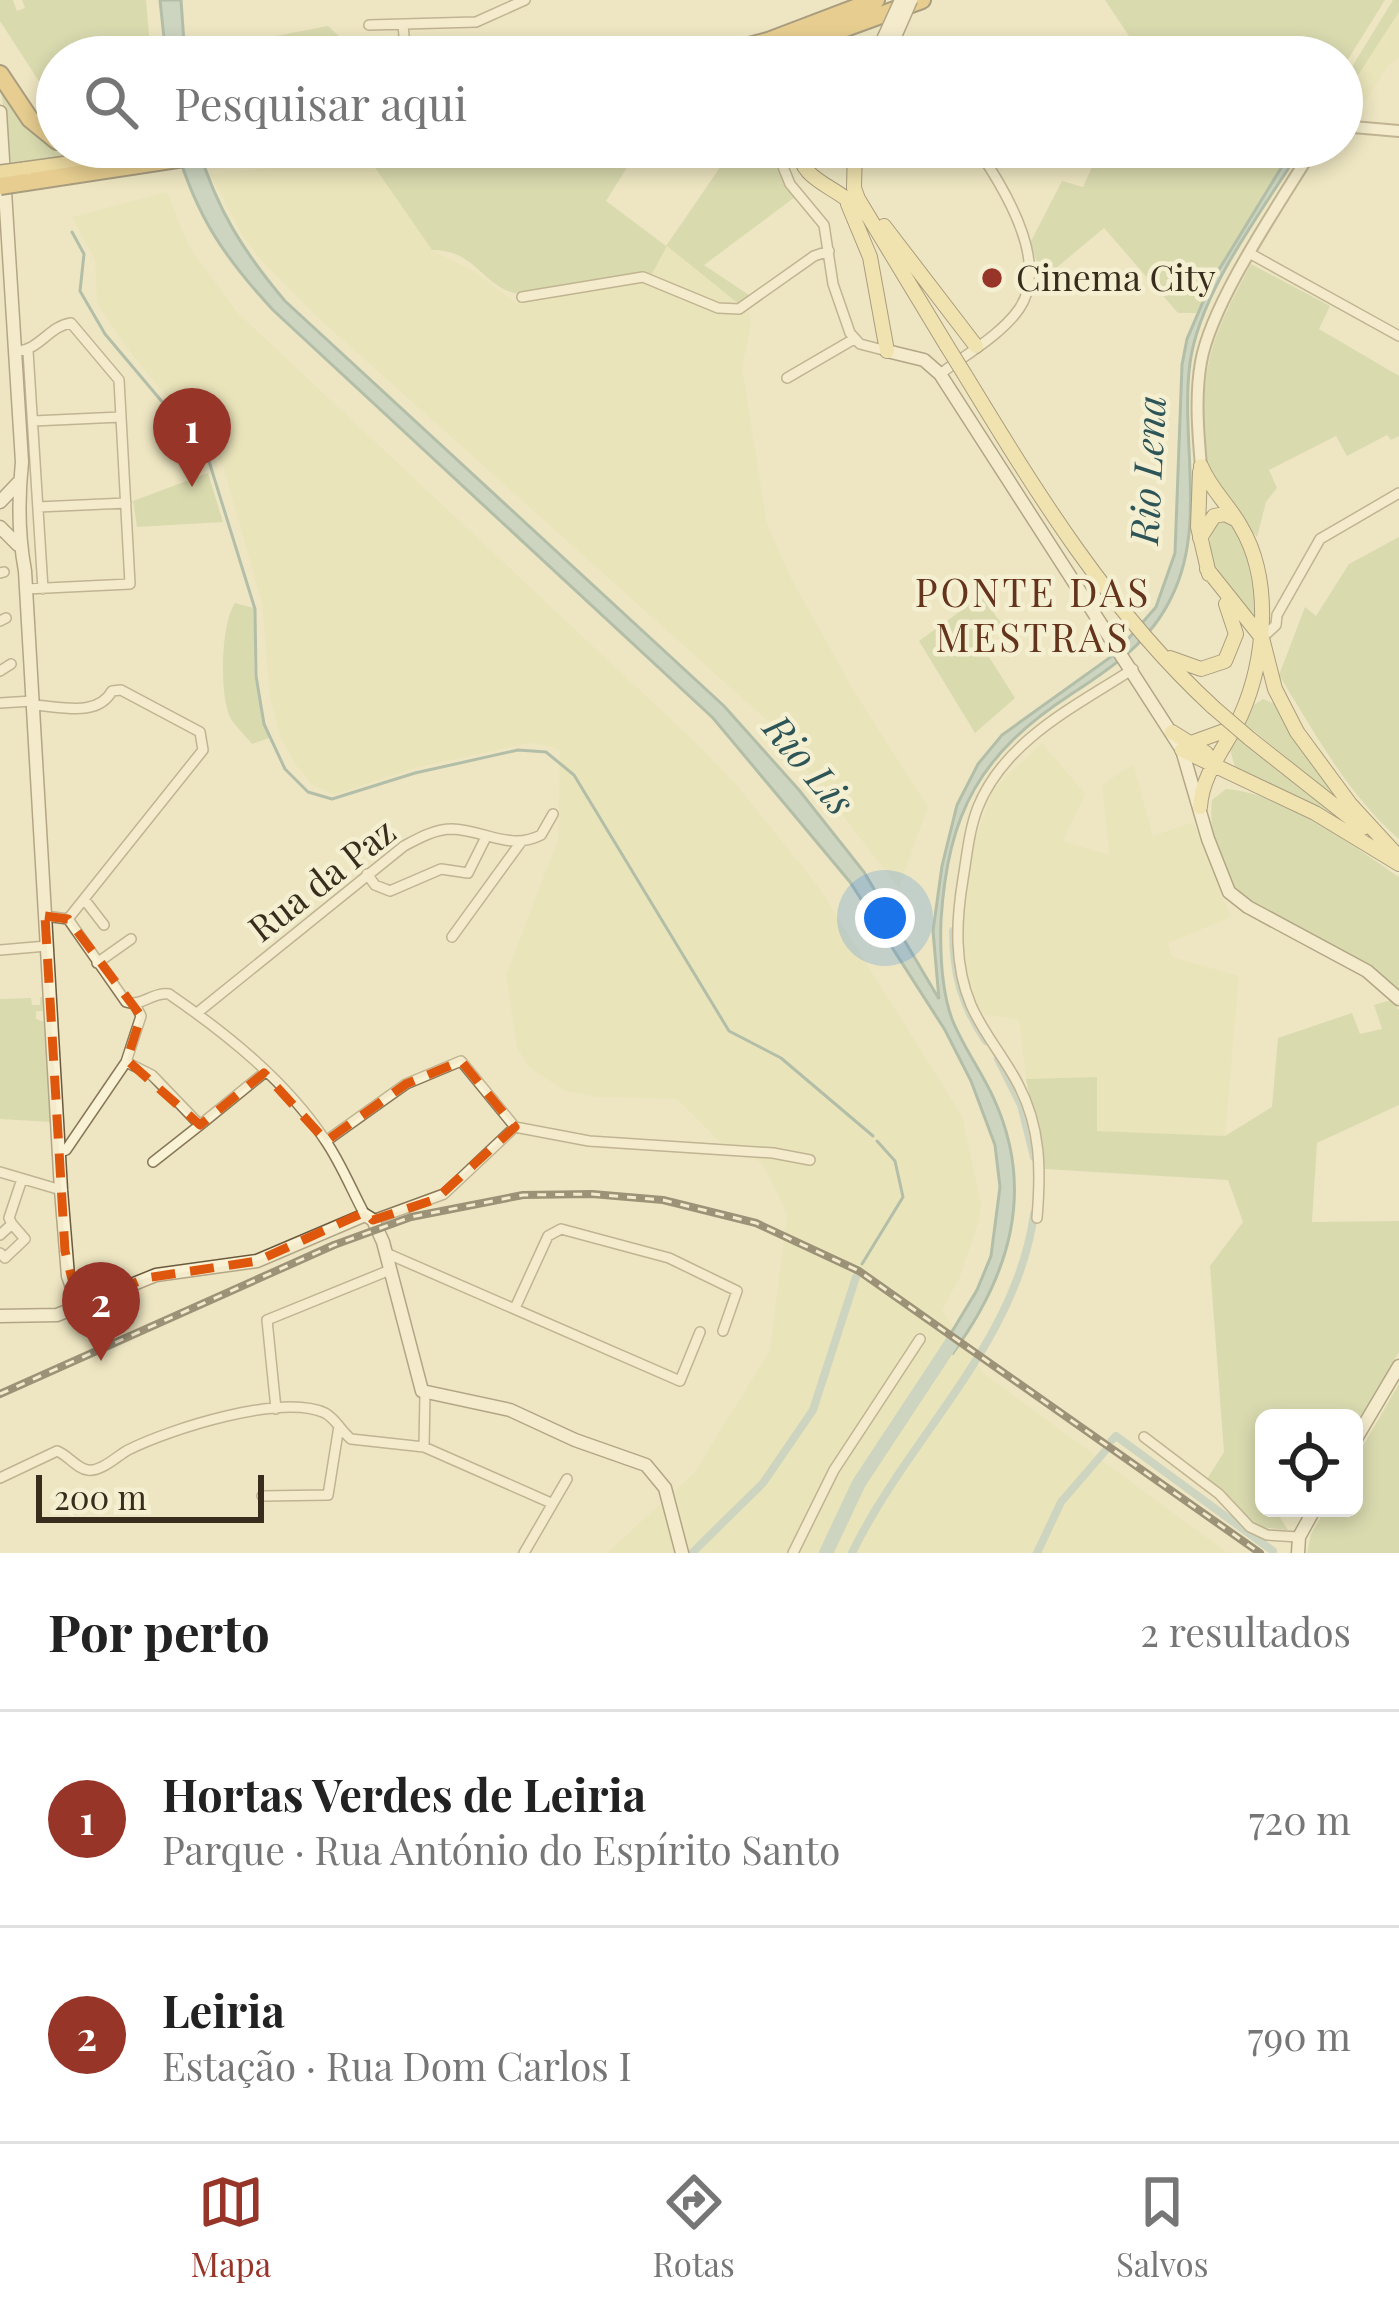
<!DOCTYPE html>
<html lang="pt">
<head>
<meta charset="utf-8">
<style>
  body { margin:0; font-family:"Playfair Display",serif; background:#f2f2f2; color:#222 }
  .controls { position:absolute; right:36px; bottom:36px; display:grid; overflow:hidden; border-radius:18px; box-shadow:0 6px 18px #0003 }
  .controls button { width:108px; height:108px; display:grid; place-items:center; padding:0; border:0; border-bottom:3px solid #e0e0e0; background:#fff; color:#222; font:60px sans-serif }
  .scale { position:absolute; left:36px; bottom:30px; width:228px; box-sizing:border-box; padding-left:12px; border:6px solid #382d1d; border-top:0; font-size:33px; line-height:42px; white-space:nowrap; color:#382d1d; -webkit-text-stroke:9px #f5efd2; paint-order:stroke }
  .you { position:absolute; left:885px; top:918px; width:42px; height:42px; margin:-30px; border:9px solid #fff; border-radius:50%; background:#1a73e8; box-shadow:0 0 0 18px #1a73e833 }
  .badge { display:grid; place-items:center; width:78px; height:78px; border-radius:50%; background:#973529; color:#fff; font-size:39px; font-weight:700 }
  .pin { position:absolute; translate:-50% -99px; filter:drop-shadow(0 3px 6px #0008) }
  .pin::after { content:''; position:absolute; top:63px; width:42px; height:36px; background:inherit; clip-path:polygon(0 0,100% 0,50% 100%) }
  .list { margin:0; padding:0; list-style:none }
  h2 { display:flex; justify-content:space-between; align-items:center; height:156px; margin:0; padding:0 48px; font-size:51px }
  h2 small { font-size:39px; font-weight:400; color:#767676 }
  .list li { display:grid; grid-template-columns:78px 1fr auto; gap:36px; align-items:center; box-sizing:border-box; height:216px; padding:0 48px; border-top:3px solid #e0e0e0 }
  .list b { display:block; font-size:45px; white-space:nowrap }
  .list p { margin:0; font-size:39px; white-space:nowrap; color:#767676 }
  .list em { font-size:39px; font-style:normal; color:#767676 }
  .icon { flex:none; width:66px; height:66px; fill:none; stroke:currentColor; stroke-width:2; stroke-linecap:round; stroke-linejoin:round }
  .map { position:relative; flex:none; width:1399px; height:1553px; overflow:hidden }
  .search { position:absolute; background:#fff; box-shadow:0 6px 18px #0003; left:36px; right:36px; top:36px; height:132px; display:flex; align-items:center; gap:30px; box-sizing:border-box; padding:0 42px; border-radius:66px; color:#767676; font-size:45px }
  .sheet { height:588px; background:#fff }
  nav { display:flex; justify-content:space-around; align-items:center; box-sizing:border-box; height:168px; border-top:3px solid #e0e0e0; background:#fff; font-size:33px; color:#767676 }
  nav a { display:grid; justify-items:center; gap:6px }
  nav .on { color:#973529 }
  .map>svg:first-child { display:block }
</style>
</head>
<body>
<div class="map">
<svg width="1399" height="1553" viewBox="0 0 1399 1553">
  <rect width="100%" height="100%" fill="#eee6c2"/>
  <path fill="#e4e2af" d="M1399,12V58L1388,66L1352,121L1342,120V100Z
    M369,159L432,250L473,271L515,302L637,280L693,294L652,274L667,246L749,313L751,326L742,368L767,524L791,578L855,693L928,807L899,888L771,724L314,314L262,261L244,238L210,174Z
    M167,192L190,248L238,313L693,740L735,783L818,886L962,1116L981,1204L979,1221L960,1277L942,1310L983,1373L1228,1553H607L694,1473L770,1350L787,1214L762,1163L720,1142L677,1099L597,1097L565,1091L530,1068L517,1048L506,975L558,839L560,750L534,742L415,768L334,795L313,785L296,765L281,739L270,698L262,604L223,466L133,356L97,304L95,260L72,217Z
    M1042,743L1085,794L1063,841L1109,855L1102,785L1133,764L1153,836L1193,822L1231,917L1168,943L1172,957L1239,976L1225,1136L1096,1131V1077L1026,1079L1019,1020L979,1013L966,969L963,926L973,845L993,789Z"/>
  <path fill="#bfcc96" d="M0,0H13L17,11L25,8L22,0H146L151,57H57V109L0,21Z
    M1105,0H1385L1342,69V57H1143Z
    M1393,0H1399V12L1342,100V83Z
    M328,26L353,49L387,50L393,57H295L270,37Z
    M0,84L60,147L82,154L11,164Z
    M453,147H640L606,201L666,246L734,147H770L775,166L795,197L704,265L752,297L740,305L667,246L652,274L636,273C611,278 535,299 514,293C480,283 475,250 432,250L369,159Z
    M1101,147H1294L1196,313H1178L1104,228L1043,279L1030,243L1062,181L1083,187Z
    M1251,264L1330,306L1319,329L1399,376V436L1391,440L1387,435L1347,456L1336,436L1269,470L1277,488L1266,502L1257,537C1241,517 1214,494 1208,469C1205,457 1206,443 1205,431C1200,359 1218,326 1251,264Z
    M208,473L223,522L137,527L133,501Z
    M1215,520L1232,522L1244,545L1260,624C1229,590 1196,568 1215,520Z
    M1399,537V839C1347,794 1315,733 1279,675L1305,607L1316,616L1349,564Z
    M981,596L1004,627L982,646L1015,698L975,733L919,641Z
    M235,603L254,608V675L269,738L252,744C245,735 231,723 228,712C220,688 221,624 235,603Z
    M1263,699L1275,704L1349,809L1253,730L1243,740L1363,836L1235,767L1229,746L1248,709Z
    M1226,789C1280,792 1355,847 1399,877V991C1366,958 1321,940 1281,918C1265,909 1246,903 1233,889C1216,869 1209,825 1212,800Z
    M40,997H44L45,1011H36V1019L45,1022L51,1122L0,1119V999L31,998L32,1005H40Z
    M1391,1000L1399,1010V1105L1317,1143L1312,1222L1399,1221V1352L1354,1428V1418H1303L1286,1410L1283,1418H1264V1508H1274L1288,1530L1251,1526L1231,1498L1207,1479L1224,1452L1210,1266L1243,1222L1228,1180L1045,1169L1026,1079L1097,1077V1131L1225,1136L1272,1107L1278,1038L1352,1013L1360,1034L1382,1029L1374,1005Z
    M1399,1384V1553H1307L1311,1534L1326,1508H1354V1461Z"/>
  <path fill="#a5c1bc" stroke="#6b8f8a" stroke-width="3" d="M160,0H181L185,57H166Z
    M176,147H198C217,210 243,251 285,301L724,706L799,790L864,872L939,999L933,931L942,866L957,805L978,764L1002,735L1115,654L1156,607L1175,553L1182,365L1187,339L1212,281L1294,147H1302C1264,209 1200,290 1190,363C1180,439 1207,525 1172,596C1150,643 1111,668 1070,695C980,754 948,812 941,920C940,951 941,989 952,1019C963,1047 982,1072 994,1099C1036,1191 1009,1276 953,1353L944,1345L977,1290L991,1256L1000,1187L995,1145L971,1081L945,1030L850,882L713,718L273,310C224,257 197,217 176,147Z"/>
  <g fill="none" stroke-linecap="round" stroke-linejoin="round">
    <path stroke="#6b8f8a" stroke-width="3" d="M72,232L84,254L80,291L105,334L207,455L255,609L256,676L264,724L285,769L308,792L332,799L415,773L518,750L546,752L574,775L729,1031L781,1058L873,1136
      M862,1264L903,1197L895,1161L877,1141"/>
    <path stroke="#a5c1bc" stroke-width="8" d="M953,931C953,974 962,1006 986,1041
      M998,1059L1021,1105L1034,1157
      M1112,1440L1116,1436L1273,1551
      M692,1553L763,1483L813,1410L856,1277
      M852,1553C908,1437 1016,1345 1034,1214
      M1037,1553L1061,1502L1106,1450"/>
    <path stroke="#a5c1bc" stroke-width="14" d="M826,1553L859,1483L954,1339"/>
    <g stroke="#887859" stroke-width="12">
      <path id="minor" d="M369,25L476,22L525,0
        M403,25L406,57
        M775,147L790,184L824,225L833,284L850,333L860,344L887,351
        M1251,254L1399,336
        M522,297L643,277L718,308L739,309L814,256L829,251
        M16,351C39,351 49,326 71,323L119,380L130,584L26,589
        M28,351L43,589
        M940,374C965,355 1001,335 1019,309C1051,263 1003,186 976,147
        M787,378L854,339
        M33,421L121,417
        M38,507L126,503
        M0,573L4,572
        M0,621L6,618
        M1262,638L1276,625L1277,615L1320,539L1399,493
        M0,671L11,664
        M0,703L32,701
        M32,705C60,706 97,718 112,691L121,690L200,732L203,750L68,919
        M367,874L375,885L390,891L441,869L468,873L486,837
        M84,899L104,925
        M45,916L68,919L126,1002C142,1007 152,992 169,994C227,1034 286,1081 325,1140C341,1163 352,1191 365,1215
        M452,937L521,842
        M0,950L47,946
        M97,963L131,939
        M197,1013L404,846C419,838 435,829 452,829C484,830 510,851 541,835L553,814
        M126,1062L152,1075L200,1125L153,1162
        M200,1125L264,1073
        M326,1141L406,1084L461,1061L515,1127L589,1141L773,1153L810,1160
        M58,1153L66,1150L126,1062L141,1016L135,1004
        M0,1172L61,1190
        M1037,1218C1041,1170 1041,1127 1018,1084C1004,1057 983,1033 971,1005C954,965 956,921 963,879C967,855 969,830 978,807C1005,740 1076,706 1133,669
        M373,1220L444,1194L515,1127
        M0,1235L12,1224L9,1218L22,1179
        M0,1253L5,1258L25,1239L12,1224
        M386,1253L680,1381L700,1332
        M515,1308L548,1236L561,1229L669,1258L737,1291L723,1331
        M276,1409L267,1320L390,1270
        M1144,1437L1219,1494L1250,1527L1267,1535L1299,1537
        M424,1447L551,1503
        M0,1478L57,1451C68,1455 77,1469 88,1470C101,1472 117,1456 128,1450C170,1429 282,1393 325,1413C336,1419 341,1431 351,1439L424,1447L425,1393
        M262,1496L328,1495L339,1426
        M524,1553L567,1479
        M793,1553L834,1470L920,1339"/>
    </g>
    <g stroke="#887859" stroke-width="14">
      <path id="tertiary" d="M1342,126L1399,131
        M1201,466C1198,432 1195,396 1201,362C1212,301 1280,203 1314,147"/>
    </g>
    <g stroke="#6a593c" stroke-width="15">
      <path id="secondary" d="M0,112L22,462C18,500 18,534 25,571L61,1190L68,1276L79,1307
        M887,351L924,360L940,374L1182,750L1208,839L1229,892L1248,907L1367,971L1399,999
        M0,502L18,483
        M0,527L18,545
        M0,1316L57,1315L156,1275L257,1261L365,1215L373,1220L383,1242L422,1391L510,1410L575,1440L646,1465L665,1488L682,1553
        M1354,1442L1399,1366
        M1298,1553L1299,1537L1315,1508"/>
    </g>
    <g stroke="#56452e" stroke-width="16">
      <path id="primary" d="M800,147C798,183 840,185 858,211
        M855,147L854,188L858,199L947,346
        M848,204L870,257L887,351
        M884,226L976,346
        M965,375C1038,495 1109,611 1213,707
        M1200,472L1198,527L1209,574
        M1200,538L1214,516L1225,514L1235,519
        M1207,569L1262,638L1275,689L1297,732L1350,804L1396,854
        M1170,658L1201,669L1225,661L1236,634L1226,604
        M1172,732L1206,753L1214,764
        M1249,738L1363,828
        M1191,743L1224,731
        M1182,750L1315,813L1399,864
        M1200,807C1202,773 1227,746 1241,715C1265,661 1273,581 1241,527C1229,505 1211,490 1201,466"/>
    </g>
    <g stroke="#56452e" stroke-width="18">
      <path id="trunk" d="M24,170L132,155"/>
    </g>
    <g stroke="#56452e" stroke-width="20">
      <path id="motorway" d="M707,57L768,41L876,0
        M766,57L922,0
        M0,74L30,119L57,141
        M73,147L100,150L128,147
        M132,155L176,147
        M26,182L257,147"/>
    </g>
    <use href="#minor" stroke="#f9f2d5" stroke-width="9"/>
    <use href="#tertiary" stroke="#f9f2d5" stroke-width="10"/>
    <use href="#secondary" stroke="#f9f2d5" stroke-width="12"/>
    <use href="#primary" stroke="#f2e19a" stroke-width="14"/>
    <use href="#trunk" stroke="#e8c976" stroke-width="15"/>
    <use href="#motorway" stroke="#deb152" stroke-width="16"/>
    <g stroke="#382d1d" stroke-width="8">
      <path id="rail" d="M0,1394L334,1245L411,1217L523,1195L592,1194L663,1200L756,1223L859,1271L1260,1553"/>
    </g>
    <use href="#rail" stroke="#f5efd2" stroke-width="3" stroke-dasharray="9" stroke-linecap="butt"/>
    <g stroke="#6a593c" stroke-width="15" stroke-linecap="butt">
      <path id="secondary-bridge" d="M875,57L901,0
        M886,57L911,0"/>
    </g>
    <g stroke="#56452e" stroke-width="16" stroke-linecap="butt">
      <path id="primary-bridge" d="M947,346L965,375
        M1213,707L1249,738"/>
    </g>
    <g stroke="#56452e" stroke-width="18" stroke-linecap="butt">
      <path id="trunk-bridge" d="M0,173L24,170"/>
    </g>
    <g stroke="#56452e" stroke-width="20" stroke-linecap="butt">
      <path id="motorway-bridge" d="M0,186L26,182"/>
    </g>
    <use href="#secondary-bridge" stroke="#f9f2d5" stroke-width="12"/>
    <use href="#primary-bridge" stroke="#f2e19a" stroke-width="14"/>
    <use href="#trunk-bridge" stroke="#e8c976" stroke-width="15"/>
    <use href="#motorway-bridge" stroke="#deb152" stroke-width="16"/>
  </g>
  <path d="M0 0H1399V1553H0ZM45,916L68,919L141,1016L127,1060L200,1125L264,1073L326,1141L406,1084L461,1061L515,1127L436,1199L373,1220L365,1212L257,1261L146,1278L79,1307L65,1251Z" fill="#eee6c2" fill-opacity=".55" fill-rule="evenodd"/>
  <path fill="none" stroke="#df570d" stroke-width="9" stroke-dasharray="24 15" stroke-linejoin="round" d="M45,916L68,919L141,1016L127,1060L200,1125L264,1073L326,1141L406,1084L461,1061L515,1127L436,1199L373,1220L365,1212L257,1261L146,1278L79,1307L65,1251Z"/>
  <circle fill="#973529" stroke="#f5efd2" stroke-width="4.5" cx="992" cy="278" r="12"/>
  <g text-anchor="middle" stroke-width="9" stroke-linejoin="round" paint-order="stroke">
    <g font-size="36" fill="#382d1d" stroke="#f5efd2" text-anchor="start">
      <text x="1016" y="291">Cinema City</text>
    </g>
    <g font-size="36" fill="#382d1d" stroke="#f5efd2">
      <text transform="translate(322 880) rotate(-38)" y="13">Rua da Paz</text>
    </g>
    <g font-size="39" font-style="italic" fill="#2d5558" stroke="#f5efd2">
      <text transform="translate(1148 470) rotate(-87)" y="14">Rio Lena</text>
      <text transform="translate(809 765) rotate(50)" y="14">Rio Lis</text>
    </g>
    <g font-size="39" letter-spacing="3" fill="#64341d" stroke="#f5efd2">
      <text x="1033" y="607">PONTE DAS<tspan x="1033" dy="45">MESTRAS</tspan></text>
    </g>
  </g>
</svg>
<div class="controls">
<button><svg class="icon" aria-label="locate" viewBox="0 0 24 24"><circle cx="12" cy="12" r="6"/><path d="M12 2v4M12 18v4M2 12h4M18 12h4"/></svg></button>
</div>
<div class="scale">200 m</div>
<div class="you"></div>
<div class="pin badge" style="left:192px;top:487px">1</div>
<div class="pin badge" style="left:101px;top:1361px">2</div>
<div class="search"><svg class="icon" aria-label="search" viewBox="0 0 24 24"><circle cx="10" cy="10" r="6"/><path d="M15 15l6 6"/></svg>Pesquisar aqui</div>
</div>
<section class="sheet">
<h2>Por perto<small>2 resultados</small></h2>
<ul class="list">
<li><span class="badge">1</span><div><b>Hortas Verdes de Leiria</b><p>Parque · Rua António do Espírito Santo</p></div><em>720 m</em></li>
<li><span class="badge">2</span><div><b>Leiria</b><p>Estação · Rua Dom Carlos I</p></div><em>790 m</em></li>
</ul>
</section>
<nav>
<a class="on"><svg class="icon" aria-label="map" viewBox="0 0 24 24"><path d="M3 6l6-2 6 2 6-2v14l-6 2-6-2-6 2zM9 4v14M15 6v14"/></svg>Mapa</a>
<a><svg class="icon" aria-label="directions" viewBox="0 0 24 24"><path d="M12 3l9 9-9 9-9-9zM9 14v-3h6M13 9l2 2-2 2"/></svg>Rotas</a>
<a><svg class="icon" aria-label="saved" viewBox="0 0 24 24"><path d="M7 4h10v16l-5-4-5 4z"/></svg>Salvos</a>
</nav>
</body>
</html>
